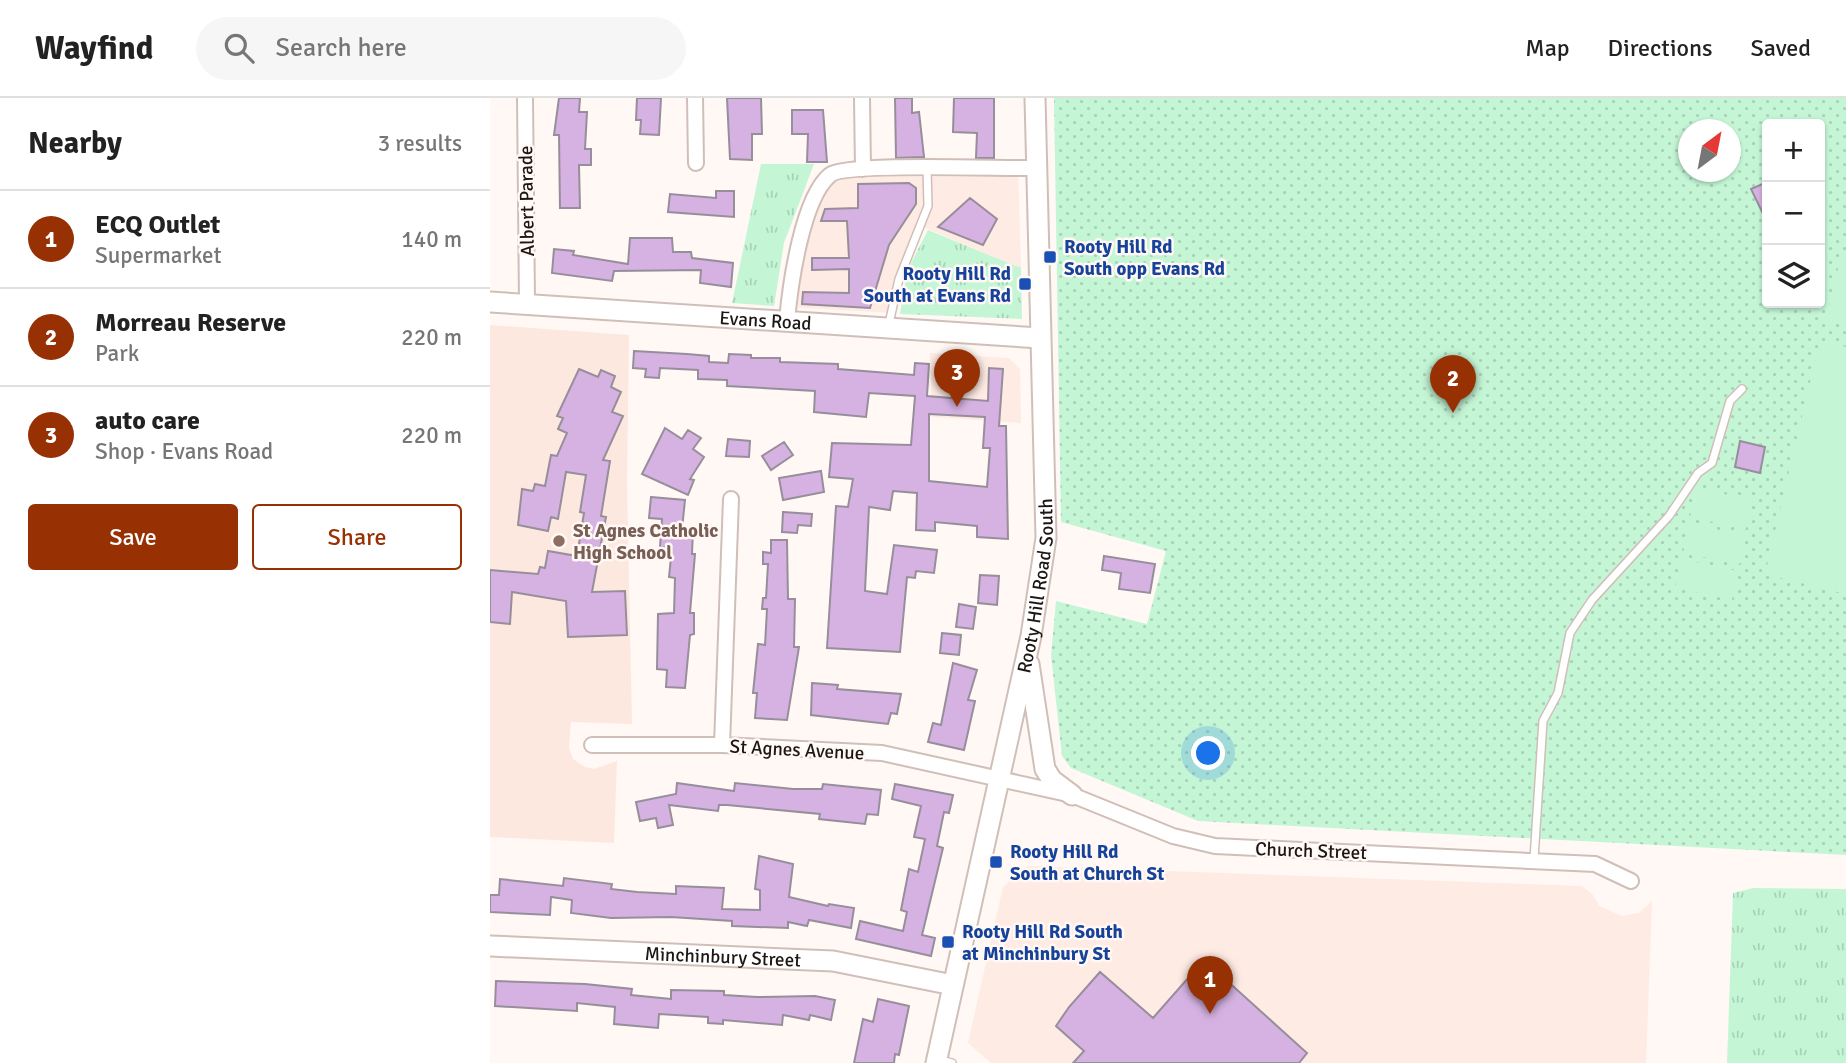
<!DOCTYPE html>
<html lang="en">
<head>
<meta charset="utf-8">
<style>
  body { margin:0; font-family:Signika,sans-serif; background:#f6f6f6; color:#222 }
  .controls { position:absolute; right:21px; top:21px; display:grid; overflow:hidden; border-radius:7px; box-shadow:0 2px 5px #0004 }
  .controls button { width:63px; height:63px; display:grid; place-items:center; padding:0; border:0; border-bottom:2px solid #e0e0e0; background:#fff; color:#222; font:35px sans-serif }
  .compass { position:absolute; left:1188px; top:21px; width:63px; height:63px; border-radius:50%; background:#fff; box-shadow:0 2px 5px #0004; rotate:32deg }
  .you { position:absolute; left:719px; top:656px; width:24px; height:24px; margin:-18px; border:5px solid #fff; border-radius:50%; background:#1a73e8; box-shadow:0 0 0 10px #1a73e833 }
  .badge { display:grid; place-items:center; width:46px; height:46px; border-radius:50%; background:#973104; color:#fff; font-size:23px; font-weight:700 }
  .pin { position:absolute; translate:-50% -58px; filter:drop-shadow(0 2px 4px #0008) }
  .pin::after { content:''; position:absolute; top:37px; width:24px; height:21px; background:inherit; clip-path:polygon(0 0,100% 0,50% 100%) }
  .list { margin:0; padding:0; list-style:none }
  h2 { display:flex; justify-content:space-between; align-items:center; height:91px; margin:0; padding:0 28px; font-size:30px }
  h2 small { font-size:23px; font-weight:400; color:#767676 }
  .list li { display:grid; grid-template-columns:46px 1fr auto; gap:21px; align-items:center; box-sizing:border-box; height:98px; padding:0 28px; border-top:2px solid #e0e0e0 }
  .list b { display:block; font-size:26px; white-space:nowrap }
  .list p { margin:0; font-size:23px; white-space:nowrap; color:#767676 }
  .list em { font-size:23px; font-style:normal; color:#767676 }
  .actions { display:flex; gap:14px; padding:21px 28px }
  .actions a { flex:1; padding:16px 0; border:2px solid #973104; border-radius:7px; text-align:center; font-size:24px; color:#973104 }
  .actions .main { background:#973104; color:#fff }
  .icon { flex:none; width:38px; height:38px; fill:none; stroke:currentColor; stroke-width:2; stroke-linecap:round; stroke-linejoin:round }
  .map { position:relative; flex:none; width:1356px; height:965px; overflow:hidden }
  header { display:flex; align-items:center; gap:42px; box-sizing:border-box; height:98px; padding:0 35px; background:#fff; border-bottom:2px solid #e0e0e0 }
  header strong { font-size:33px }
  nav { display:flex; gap:38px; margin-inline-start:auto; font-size:24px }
  .search { width:490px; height:63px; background:#f6f6f6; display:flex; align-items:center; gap:18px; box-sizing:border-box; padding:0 24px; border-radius:38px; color:#767676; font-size:26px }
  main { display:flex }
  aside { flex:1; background:#fff }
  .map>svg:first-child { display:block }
</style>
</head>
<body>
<header>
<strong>Wayfind</strong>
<div class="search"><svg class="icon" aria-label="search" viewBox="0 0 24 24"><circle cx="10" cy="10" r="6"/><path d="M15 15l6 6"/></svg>Search here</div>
<nav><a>Map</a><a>Directions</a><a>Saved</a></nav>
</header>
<main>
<aside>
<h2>Nearby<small>3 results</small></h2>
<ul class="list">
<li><span class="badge">1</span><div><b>ECQ Outlet</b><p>Supermarket</p></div><em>140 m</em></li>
<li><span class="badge">2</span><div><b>Morreau Reserve</b><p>Park</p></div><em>220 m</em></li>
<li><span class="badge">3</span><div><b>auto care</b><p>Shop · Evans Road</p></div><em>220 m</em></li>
</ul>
<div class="actions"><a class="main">Save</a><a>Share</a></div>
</aside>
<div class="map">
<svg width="1356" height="965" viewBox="0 0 1356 965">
  <defs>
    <pattern id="grass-tufts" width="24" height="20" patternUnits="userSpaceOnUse" patternTransform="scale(1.75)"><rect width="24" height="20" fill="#c4f6d6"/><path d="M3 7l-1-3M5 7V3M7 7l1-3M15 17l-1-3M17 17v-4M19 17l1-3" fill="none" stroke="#a8d2b7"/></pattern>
    <pattern id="park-dots" width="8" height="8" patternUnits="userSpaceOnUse" patternTransform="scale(1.75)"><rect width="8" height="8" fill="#c4f6d6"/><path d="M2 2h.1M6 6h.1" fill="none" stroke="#a8d2b7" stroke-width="1.8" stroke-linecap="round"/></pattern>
  </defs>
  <rect width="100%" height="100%" fill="#fff8f5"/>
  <path fill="#feebe3" d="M528,70L531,170L433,129L416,160L402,215L298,209L304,166L342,74Z
    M440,255L519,260L530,271L531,325L442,319Z
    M537,768L1092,788L1103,797L1109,808L1132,818L1149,815L1162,803L1156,965H501L478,945L513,789Z"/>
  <path fill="#fce8df" d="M0,227L139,237L137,385L142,626L81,624L79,649L83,661L95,669L104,671L127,663L124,745L0,739Z"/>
  <path fill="url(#grass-tufts)" d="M271,66H324L294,145L284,208L242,205Z
    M438,132L531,170L532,221L410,216L417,173Z
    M1263,790L1356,791V965H1237L1243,795Z"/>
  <path fill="url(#park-dots)" fill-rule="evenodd" d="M564,0H1356V757L708,723L581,670L572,658L561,557L566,503L657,526L676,453L571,424ZM1277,26H1330V205H1277ZM1198,32H1240V74H1198Z"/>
  <path fill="#c4f6d6" d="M1351,158L1356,160V226L1336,221Z
    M1330,242L1356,249V496L1275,476Z
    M1206,390L1262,402L1256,431L1200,419Z
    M1199,426L1255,437L1250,466L1193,455Z
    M1191,461L1247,473L1242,502L1185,490Z"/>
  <path fill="#d5b2e2" stroke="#978e9b" stroke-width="2" fill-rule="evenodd" d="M69,0H90L89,14H97L95,51H101V67H89L90,110H70L69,37H64Z
    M147,0H171L169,37L150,36L151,22H146Z
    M237,0H271L272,36H262V62L240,61Z
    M405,0H422V15L429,14L434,59L406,60Z
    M464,0H504V60H486L487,35L463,34Z
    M302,12H333L337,64H317L318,36H302Z
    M1277,84V124L1261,91Z
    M419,85L426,90V106L399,147L380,210L312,206L313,194L359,195V171L322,172V160H359L357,123H331L335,111L368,110V86Z
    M226,93H244V119L178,114L180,96L226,100Z
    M480,100L507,121L493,147L448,129Z
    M140,140H182L183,154H201L202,160L243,165L241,189L210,185L211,172L124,173L122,183L62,175L64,151L84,153L83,157L138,166Z
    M144,253L197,256L219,258V264L238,265L239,256L261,257V260H290V264L348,266V271L424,277L425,265L439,266L437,298L498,303L499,270L513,271L509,328H516L518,441L487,439V428L445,424V433L426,432L427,395L403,393L400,412L379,409L375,493L397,496L404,447L447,452L444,475L426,473L425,480L417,479L410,554L337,550L346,408L358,409L363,381L339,379L342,345L421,347L425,298L379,295L376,319L324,314L325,293L237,288V282L208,281V272L170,270L169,280L155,279L156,271L143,270ZM439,316L495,319L493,350H500L497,389L439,383Z
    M89,271L108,279L111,272L125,278L121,289L131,294L122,314L133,318L113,362L120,363L111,418L116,419L102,494L135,493L137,537L78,539L76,503L22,494L20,526L0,524V472L48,476L50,469L55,470L58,453L87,458L94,415L90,414L96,377L76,374L68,421L61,419L58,433L28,427L32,391L43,393L45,386L55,388L61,357L67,358L77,335L68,331L73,320L67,318Z
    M175,330L192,341L198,332L211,340L203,351L214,359L200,381L204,382L198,397L152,376Z
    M238,341L260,343L259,359L236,358Z
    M1250,343L1275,349L1270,375L1245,369Z
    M294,344L303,357L281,372L272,358Z
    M331,373L334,394L293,402L289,380Z
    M161,399L195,402L192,431L203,432L202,456H205L200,515H204V536L200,537L195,590L176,589L177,572L167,571L168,516L184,515L185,480L179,479L182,450L170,449L172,421L159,420Z
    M293,414L322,416L321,428L308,427L307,435L292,434Z
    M281,442H297L298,501H305L304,549H309L297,622L265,620L267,595H263L268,546L275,547L277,511H272L273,500H276L278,466H273V454L281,455Z
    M614,458L665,466L660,495L629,491L631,475L612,472Z
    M490,477L509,478L507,507L488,505Z
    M469,506L486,509L483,531L466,529Z
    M452,535L471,537L469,557L450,555Z
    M463,565L487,572L478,602L485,603L474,652L438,644L443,625L451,627Z
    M322,585L348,587L347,591L411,596L407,616L401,615L398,626L321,617Z
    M187,685L244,693L245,685L303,691H332L333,686L391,692L388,717L377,716L375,726L329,721L330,716L237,707H229L228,713L179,707L183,727L168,730L166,720L150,723L146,704L186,696Z
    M405,686L463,697L459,715L454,714L447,748L453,750L432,837L445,840L441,858L366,841L370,823L413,833L417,814L411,812L419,771L428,774L435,741L424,739L431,708L402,701Z
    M269,758L303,766L299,799L338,808L339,806L364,810L361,830L319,822L317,828L298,824V830L242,828V823L181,819L121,820L81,815L82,802L61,799L60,817L0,814V797H9L10,781L73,788L74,780L122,786L121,791L147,794L186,796V788L234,790L232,811L270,812V792L265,791Z
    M714,862L817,955L809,965H583L594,953L566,928L579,909L610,874L663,920Z
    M6,883L95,886L142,891L141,897L181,901V892L234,893V897L267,899L325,898L345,902L341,922L320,917L319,922L293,917L292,927L233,922V926L218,925V919L169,916L168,930L124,926L125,909L87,905V913L5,908Z
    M388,901L419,908L409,957L405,956L404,965H364L373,921L383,924Z"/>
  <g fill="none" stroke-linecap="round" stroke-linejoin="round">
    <g stroke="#d0bfb8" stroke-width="10">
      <path id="lane" d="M398,230L409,181L438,108L437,70
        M1044,761L1053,623L1068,595L1080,535L1102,502L1179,418L1208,375L1222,365L1240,303L1252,291
        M447,961L462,965"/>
    </g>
    <g stroke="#d0bfb8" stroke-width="18">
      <path id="street" d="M35,0L37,206
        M205,0L206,65
        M372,0L373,71
        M297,223C300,188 312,100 340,77C355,64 515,71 546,70
        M102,647H232L392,655L582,697L683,738L725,748L1105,766L1141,783
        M232,647L241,401"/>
    </g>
    <g stroke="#d0bfb8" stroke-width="23">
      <g id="secondary">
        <path id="s1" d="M0,204L550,240"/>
        <path d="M539,566L555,671L562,682L582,697"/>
        <path id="s2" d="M0,848L343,863L463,887"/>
        <path id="s3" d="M446,965L541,538L556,440L545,0"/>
      </g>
    </g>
    <use href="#lane" stroke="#fff" stroke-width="7"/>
    <use href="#street" stroke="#fff" stroke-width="14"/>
    <use href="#secondary" stroke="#fff" stroke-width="19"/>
  </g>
  <g fill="#1a4fb4" stroke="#fff8f5" stroke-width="2.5">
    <rect x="553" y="152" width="14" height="14" rx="3.5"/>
    <rect x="528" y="179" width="14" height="14" rx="3.5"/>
    <rect x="499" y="757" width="14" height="14" rx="3.5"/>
    <rect x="451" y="837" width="14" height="14" rx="3.5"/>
  </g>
  <circle fill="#8d6e63" stroke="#fff8f5" stroke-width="2.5" cx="69" cy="443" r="7"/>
  <g text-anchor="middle" stroke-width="5" stroke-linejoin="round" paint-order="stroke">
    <g font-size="19" fill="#1d1714" stroke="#fff8f5">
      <text transform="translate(36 103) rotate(-91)" y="7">Albert Parade</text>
      <text dy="7" stroke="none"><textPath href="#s1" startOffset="276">Evans Road</textPath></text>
      <text dy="7" stroke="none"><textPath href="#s3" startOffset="488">Rooty Hill Road South</textPath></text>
      <text transform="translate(307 651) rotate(3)" y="7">St Agnes Avenue</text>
      <text transform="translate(821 752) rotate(2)" y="7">Church Street</text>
      <text dy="7" stroke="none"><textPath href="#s2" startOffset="233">Minchinbury Street</textPath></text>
    </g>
    <g font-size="19" font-weight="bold" fill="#164399" stroke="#fff8f5" text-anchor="start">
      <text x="574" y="155">Rooty Hill Rd<tspan x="574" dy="22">South opp Evans Rd</tspan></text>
      <text x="521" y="182" text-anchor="end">Rooty Hill Rd<tspan x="521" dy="22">South at Evans Rd</tspan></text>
      <text x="520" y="760">Rooty Hill Rd<tspan x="520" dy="22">South at Church St</tspan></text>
      <text x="472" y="840">Rooty Hill Rd South<tspan x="472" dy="22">at Minchinbury St</tspan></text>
    </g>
    <g font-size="19" font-weight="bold" fill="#785e54" stroke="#fff8f5" text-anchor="start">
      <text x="83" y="439">St Agnes Catholic<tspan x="83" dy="22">High School</tspan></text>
    </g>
  </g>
</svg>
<div class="controls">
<button>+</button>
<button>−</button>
<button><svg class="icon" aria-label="layers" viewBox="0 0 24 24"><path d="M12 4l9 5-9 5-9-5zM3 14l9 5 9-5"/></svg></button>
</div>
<svg class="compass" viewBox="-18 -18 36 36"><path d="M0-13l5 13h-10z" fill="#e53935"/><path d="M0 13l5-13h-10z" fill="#767676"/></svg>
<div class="you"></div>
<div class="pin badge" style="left:720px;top:916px">1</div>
<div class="pin badge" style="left:963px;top:315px">2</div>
<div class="pin badge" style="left:467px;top:309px">3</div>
</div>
</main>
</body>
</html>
